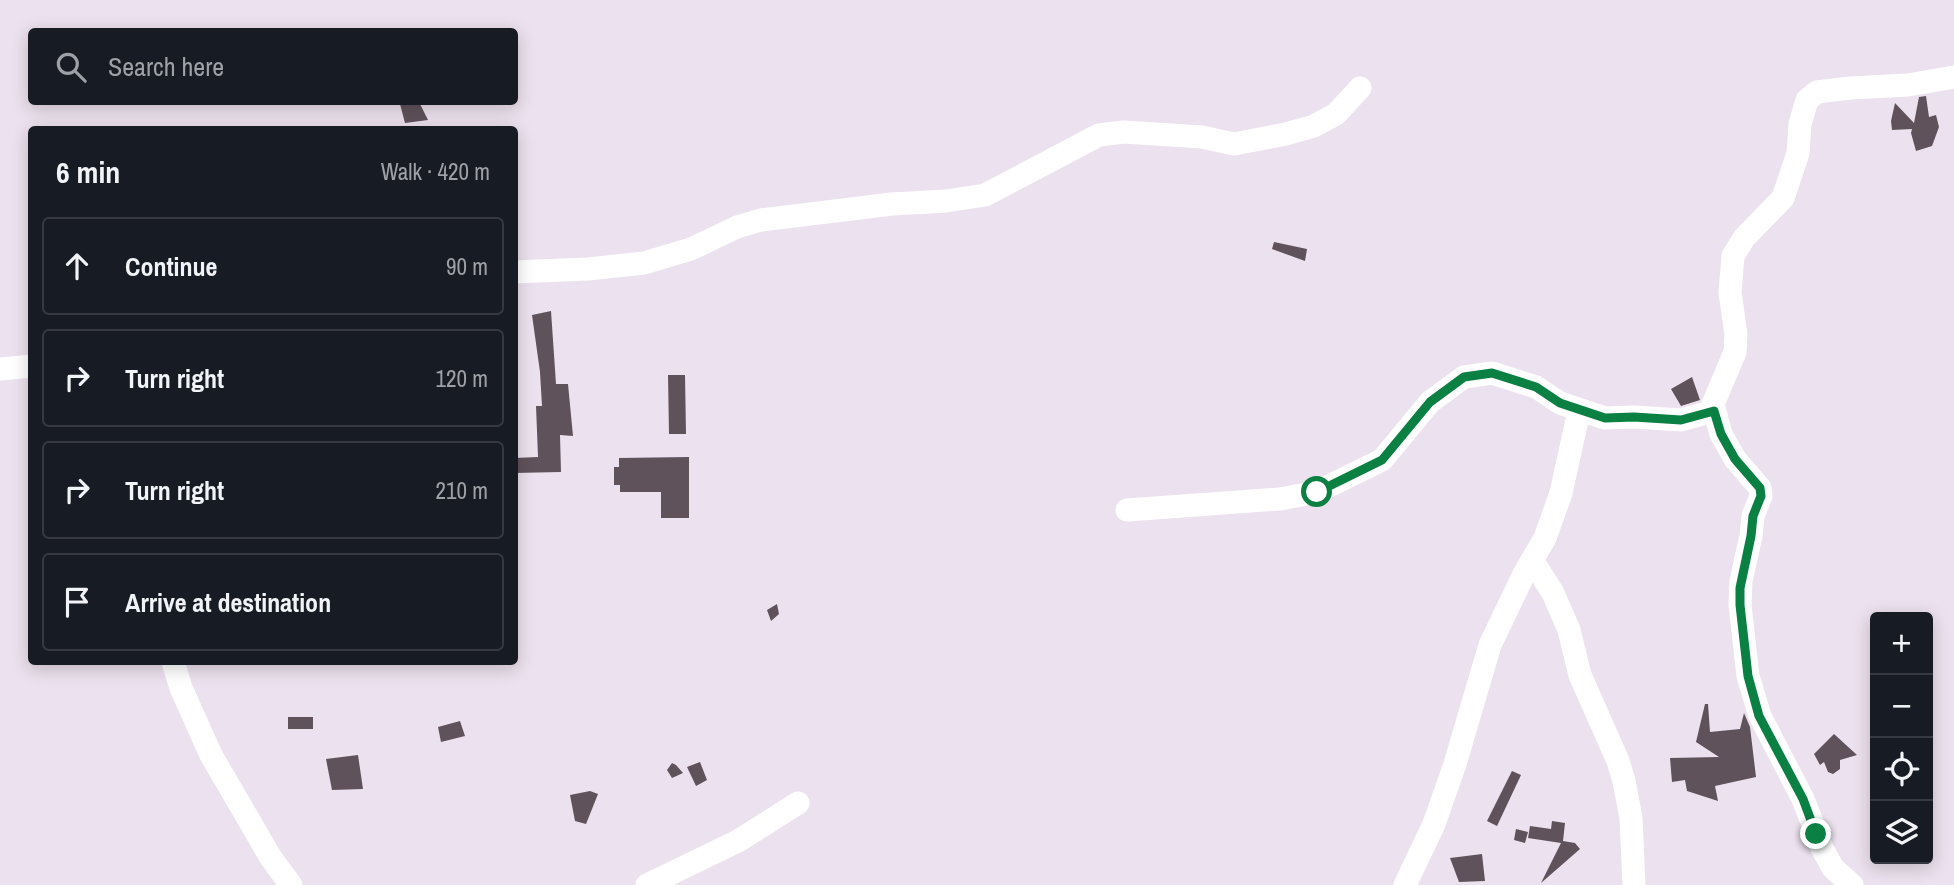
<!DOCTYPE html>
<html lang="en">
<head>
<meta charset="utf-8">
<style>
  body { margin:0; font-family:"Archivo Narrow",sans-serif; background:#20242c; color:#f1f3f6 }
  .controls { position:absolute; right:21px; bottom:21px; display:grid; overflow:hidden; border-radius:7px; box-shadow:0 4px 18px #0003 }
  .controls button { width:63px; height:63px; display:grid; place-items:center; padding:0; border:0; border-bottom:2px solid #363941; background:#171b24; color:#f1f3f6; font:35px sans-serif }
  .stop { position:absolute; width:21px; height:21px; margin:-16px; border:5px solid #0b8043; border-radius:50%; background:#fff }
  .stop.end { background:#0b8043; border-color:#fff; box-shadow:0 2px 7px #0008 }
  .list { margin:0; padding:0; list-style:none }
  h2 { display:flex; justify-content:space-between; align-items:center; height:91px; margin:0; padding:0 28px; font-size:30px }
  h2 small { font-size:23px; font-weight:400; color:#9ea1a6 }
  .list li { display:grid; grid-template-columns:46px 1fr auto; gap:21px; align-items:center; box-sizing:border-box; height:98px; margin:0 14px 14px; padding:0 14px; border:2px solid #363941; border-radius:7px }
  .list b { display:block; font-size:26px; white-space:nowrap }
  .list em { font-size:23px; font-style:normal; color:#9ea1a6 }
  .icon { flex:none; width:38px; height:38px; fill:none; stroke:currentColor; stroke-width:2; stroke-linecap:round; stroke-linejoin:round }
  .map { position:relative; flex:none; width:1954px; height:885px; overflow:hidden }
  .search { position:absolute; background:#171b24; box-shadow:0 4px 18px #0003; left:28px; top:28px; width:490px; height:77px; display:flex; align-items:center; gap:18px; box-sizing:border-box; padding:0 24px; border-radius:7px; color:#9ea1a6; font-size:26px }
  .panel { position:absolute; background:#171b24; box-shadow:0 4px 18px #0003; left:28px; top:126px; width:490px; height:539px; border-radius:7px }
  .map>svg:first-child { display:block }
</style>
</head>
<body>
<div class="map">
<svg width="1954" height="885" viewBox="0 0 1954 885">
  <rect width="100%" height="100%" fill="#ece1ee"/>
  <path fill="#60525b" d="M1926,96L1929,117L1936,115L1939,127L1932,146L1916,151L1911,133L1912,129L1892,130L1891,121L1895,103L1914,123L1919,97Z
    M419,102L428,120L405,123L400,104Z
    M1274,242L1307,249L1305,261L1272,249Z
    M551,311L556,384H568L573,436L560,435L561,472L514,473V458L538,457L536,406H542L540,372L532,315Z
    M668,375H685L686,434H669Z
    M1692,377L1700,400L1681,406L1671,389Z
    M689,457V518H661V492H620V485H614V467H619V458Z
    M777,604L779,614L771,621L767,610Z
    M1705,704H1708L1710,732L1740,729L1744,713L1750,727L1756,777L1715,786L1718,801L1687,791L1685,780L1672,782L1670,758L1719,757L1696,742Z
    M288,717H313V729H288Z
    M460,721L465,736L441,742L438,727Z
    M1834,734L1857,755L1840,760V769L1833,774L1828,772L1824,762L1820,765L1814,754Z
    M358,755L363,789L332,790L326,759Z
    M700,762L707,780L696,786L687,767Z
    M672,763L676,765L683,773L672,778L667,770Z
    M1512,771L1521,775L1497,826L1487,821Z
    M590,791L598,794L586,824L575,821L570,795Z
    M1552,821L1565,823L1563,841L1575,843L1580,849L1541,883L1561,843L1528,838L1530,826L1551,829Z
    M1516,829L1528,832L1525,843L1514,840Z
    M1482,854L1485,881L1459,882L1450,858Z"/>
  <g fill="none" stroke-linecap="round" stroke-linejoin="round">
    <path stroke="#fff" stroke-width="23" d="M514,272L588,269L644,263L691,249L737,227L761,220L892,204L946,201L985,195L1099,135L1124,132L1202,137L1234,144L1286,134L1314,126L1336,114L1360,88
      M0,369L32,366
      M1127,510L1280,499L1317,492L1382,460L1430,402L1464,377L1492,373L1536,387L1560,403L1605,418L1634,417L1681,420L1714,411
      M1532,560L1553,593L1569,630L1580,675L1618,761L1624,781L1631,818L1634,885
      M173,662L181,688L211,755L271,858L291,885
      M647,885L738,841L798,803
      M1405,885L1434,824L1455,764L1490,645L1524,574L1545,538L1561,493L1579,411
      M1852,885L1833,868L1822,848L1803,799L1760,716L1748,676L1740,605L1741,581L1751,536L1753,516L1761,496L1760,488L1735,459L1721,434L1713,404L1735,352L1736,335L1730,292L1733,256L1744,238L1783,198L1798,153L1800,124L1807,100L1817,92L1850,88L1908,85L1954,77"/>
  </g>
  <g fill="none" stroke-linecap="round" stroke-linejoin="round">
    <path stroke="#0b8043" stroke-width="9" d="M1317,492L1382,460L1430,402L1464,377L1492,373L1536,387L1560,403L1605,418L1634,417L1681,420L1714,411L1721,434L1735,459L1760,488L1761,496L1753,516L1751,536L1740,588V605L1748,676L1759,716L1803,799L1816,834"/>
  </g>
</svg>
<div class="controls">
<button>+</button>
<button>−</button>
<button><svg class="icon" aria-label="locate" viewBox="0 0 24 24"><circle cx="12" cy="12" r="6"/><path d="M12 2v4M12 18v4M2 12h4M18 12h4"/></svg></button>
<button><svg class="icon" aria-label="layers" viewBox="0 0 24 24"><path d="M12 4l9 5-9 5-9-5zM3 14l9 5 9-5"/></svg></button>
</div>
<div class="stop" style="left:1317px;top:492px"></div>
<div class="stop end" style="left:1816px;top:834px"></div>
<div class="search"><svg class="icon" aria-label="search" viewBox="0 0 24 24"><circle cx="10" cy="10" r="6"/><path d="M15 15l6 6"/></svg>Search here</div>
<section class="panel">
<h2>6 min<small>Walk · 420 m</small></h2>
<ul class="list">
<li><svg class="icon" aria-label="ahead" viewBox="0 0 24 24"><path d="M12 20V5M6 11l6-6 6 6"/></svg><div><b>Continue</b></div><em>90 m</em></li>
<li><svg class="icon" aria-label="right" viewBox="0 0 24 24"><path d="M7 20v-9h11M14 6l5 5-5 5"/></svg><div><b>Turn right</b></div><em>120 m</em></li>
<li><svg class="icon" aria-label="right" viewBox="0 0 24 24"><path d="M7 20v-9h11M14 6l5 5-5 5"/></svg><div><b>Turn right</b></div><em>210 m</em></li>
<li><svg class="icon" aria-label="arrive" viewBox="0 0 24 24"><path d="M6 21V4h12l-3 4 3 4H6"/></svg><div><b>Arrive at destination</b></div></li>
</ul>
</section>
</div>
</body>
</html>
